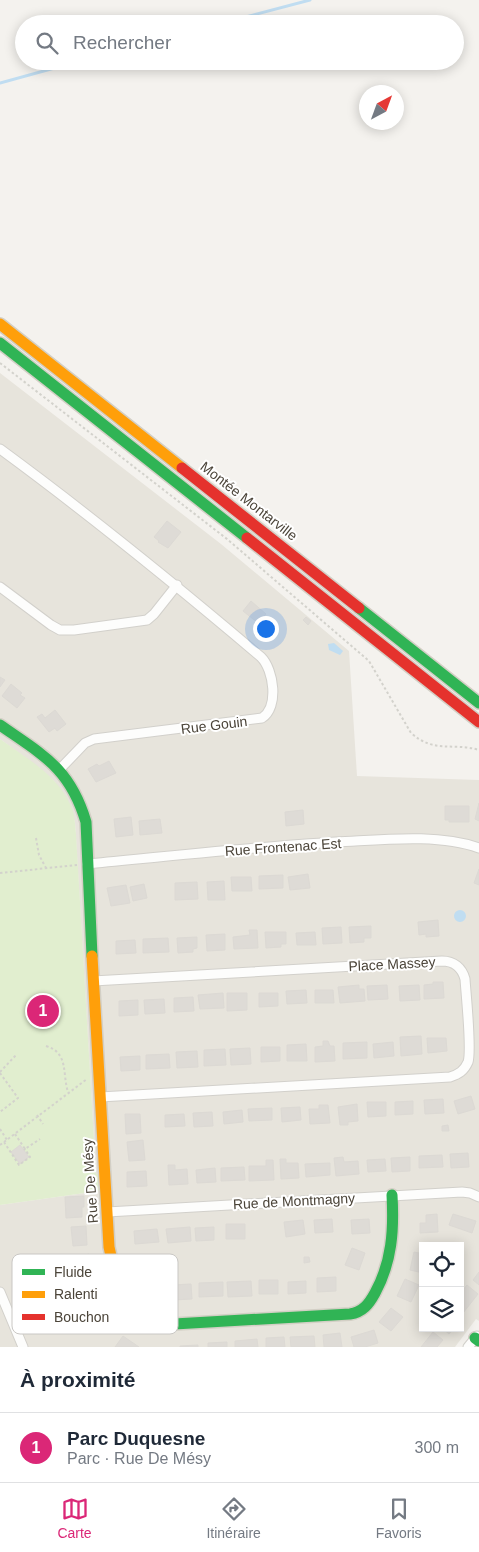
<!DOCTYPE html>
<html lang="fr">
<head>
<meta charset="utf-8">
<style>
  body { margin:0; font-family:Arial,sans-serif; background:#f2f2f3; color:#1f2937 }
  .controls { position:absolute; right:15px; bottom:15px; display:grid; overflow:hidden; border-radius:0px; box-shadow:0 2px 12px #0003 }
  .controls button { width:45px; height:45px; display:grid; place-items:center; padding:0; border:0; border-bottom:1px solid #e0e1e3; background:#fff; color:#1f2937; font:25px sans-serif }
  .compass { position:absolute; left:359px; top:85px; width:45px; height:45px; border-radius:50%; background:#fff; box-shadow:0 2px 12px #0003; rotate:41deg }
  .you { position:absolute; left:265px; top:628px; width:18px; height:18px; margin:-12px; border:4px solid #fff; border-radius:50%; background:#1a73e8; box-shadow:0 0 0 8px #1a73e833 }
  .badge { display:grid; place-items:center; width:32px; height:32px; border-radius:50%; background:#db2777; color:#fff; font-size:16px; font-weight:700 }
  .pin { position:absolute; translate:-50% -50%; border:2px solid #fff; box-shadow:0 1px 5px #0006 }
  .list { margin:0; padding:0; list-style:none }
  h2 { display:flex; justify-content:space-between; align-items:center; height:65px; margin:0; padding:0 20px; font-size:21px }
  h2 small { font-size:16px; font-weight:400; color:#747a83 }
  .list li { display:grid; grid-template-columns:32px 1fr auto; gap:15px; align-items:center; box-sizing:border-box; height:70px; padding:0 20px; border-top:1px solid #e0e1e3 }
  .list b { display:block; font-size:19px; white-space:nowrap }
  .list p { margin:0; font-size:16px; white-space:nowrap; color:#747a83 }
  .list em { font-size:16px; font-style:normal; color:#747a83 }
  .icon { flex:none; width:28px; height:28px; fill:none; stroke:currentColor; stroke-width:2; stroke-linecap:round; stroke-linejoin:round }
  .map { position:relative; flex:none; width:479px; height:1347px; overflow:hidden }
  .search { position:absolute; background:#fff; box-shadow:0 2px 12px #0003; left:15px; right:15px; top:15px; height:55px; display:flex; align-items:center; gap:12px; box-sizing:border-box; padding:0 18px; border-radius:28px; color:#747a83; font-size:19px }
  .sheet { height:135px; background:#fff }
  nav { display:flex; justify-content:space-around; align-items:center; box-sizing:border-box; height:70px; border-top:1px solid #e0e1e3; background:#fff; font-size:14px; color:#747a83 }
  nav a { display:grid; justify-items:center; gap:2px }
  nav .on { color:#db2777 }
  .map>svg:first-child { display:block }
</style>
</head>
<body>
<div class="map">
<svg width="479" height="1347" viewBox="0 0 479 1347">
  <rect width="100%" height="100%" fill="#f4f2ee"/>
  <path fill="#e7e4dc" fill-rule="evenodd" d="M0,373L221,544L349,651L357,776L479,780V1321L476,1319L455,1347H0V1205L99,1191L96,1174L75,822L65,796L54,781L41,769L0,739ZM423,1246H460V1328H423Z"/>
  <path fill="#e1eecf" d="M0,739C25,757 57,775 70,804C75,813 75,824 76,834L96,1174H98L99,1191L0,1205Z"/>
  <path fill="#c0ddf1" d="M334,643L343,651L340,655L329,650L328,644Z
    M454 916a6 6 0 1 1 12 0a6 6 0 1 1-12 0Z"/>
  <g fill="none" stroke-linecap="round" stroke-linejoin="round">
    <path stroke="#c0ddf1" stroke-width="3" d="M219,24L310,0
      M0,83L80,61"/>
  </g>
  <path fill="#dedbd6" stroke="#dcd9d4" d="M167,521L181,532L168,548L158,542L159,541L154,537Z
    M251,601L266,614L258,623L243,611Z
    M306,617L311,621L308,625L303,620Z
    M0,677L5,680L0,687Z
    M11,684L22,693L20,695L25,698L17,708L2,696Z
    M55,710L66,724L57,731L55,728L49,732L37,717L42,714L45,718Z
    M109,761L116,773L96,782L88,769L97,764L99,766Z
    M479,803V821L475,819Z
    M445,806H469V822H449V820H445Z
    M303,810L304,824L286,826L285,812Z
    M131,817L133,835L116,837L114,819Z
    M160,819L162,833L140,835L139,821Z
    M479,869V885L474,883Z
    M308,874L310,888L290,890L288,877Z
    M283,875V888L259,889V876Z
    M231,877H251L252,891H232Z
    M224,881L225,900H208L207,882Z
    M197,882L198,899L175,900V883Z
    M144,884L147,898L133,901L130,887Z
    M126,885L130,903L111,906L107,888Z
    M438,920L439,936L426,937V934L419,935L418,922Z
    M371,926V938H364V942L350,943L349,927Z
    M341,927L342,943L323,944L322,928Z
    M249,930H257L258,948L234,949L233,937L250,935Z
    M265,932H286V944H281V947L266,948Z
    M315,932L316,945H297L296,933Z
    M225,934V950L207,951L206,935Z
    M197,937V948L193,949V952L178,953L177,938Z
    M168,938L169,952L143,953V939Z
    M135,940L136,953L116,954V941Z
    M433,982H443L444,998L424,999V985L433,984Z
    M359,985V989H364L365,1001L340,1003L338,987Z
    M387,985L388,999L368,1000L367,986Z
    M419,985L420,1000L400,1001L399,986Z
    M306,990L307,1003L287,1004L286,991Z
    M315,990H333L334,1003H315Z
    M223,993L224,1008L200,1009L198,995Z
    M227,993H247V1010L227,1011Z
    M259,993H278V1006L259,1007Z
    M193,997L194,1011L174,1012V998Z
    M164,999L165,1013L145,1014L144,1000Z
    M138,1000V1015L119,1016V1001Z
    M421,1036L422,1054L401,1056L400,1037Z
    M427,1038H446L447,1051L428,1053Z
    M323,1041H328L330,1046H334L335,1061L315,1062V1047L323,1046Z
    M367,1042V1058L343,1059V1043Z
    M393,1042L394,1056L374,1058L373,1044Z
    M306,1044L307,1061H287V1045Z
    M261,1047H280V1061L261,1062Z
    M250,1048L251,1064L231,1065L230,1049Z
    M225,1049L226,1065L204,1066V1050Z
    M197,1051L198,1067L177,1068L176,1052Z
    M169,1054L170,1068L146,1069V1055Z
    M140,1056V1070L121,1071L120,1057Z
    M471,1096L475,1109L458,1114L454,1101Z
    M443,1099L444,1113L425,1114L424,1100Z
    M413,1101V1114L395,1115V1102Z
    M367,1102H386V1116L368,1117Z
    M357,1104L358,1121L348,1122V1125H340L338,1107Z
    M319,1105H328L330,1123L310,1124L309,1109H319Z
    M300,1107L301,1120L282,1122L281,1108Z
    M272,1108V1120L249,1121L248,1109Z
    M242,1110L243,1122L224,1124L223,1112Z
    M212,1112L213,1126L194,1127L193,1113Z
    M125,1114H140L141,1133L126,1134Z
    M184,1114L185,1126L165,1127V1115Z
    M448,1125L449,1131H442V1126Z
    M143,1140L145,1160L129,1161L127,1142Z
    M20,1145L29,1157L20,1164L11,1152Z
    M468,1153L469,1167L451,1168L450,1154Z
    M442,1155L443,1167L419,1168V1156Z
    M343,1157L344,1162L358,1161L359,1174L336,1176L334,1158Z
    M410,1157V1171L392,1172L391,1158Z
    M280,1159H286V1163H298L299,1178L281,1179Z
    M385,1159L386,1171L368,1172L367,1160Z
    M266,1160H273L274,1180L249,1181V1166H266Z
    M330,1163V1175L306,1177L305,1164Z
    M168,1165H175V1170L187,1169L188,1184L169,1185Z
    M244,1167L245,1180L221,1181V1168Z
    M215,1168L216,1182L197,1183L196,1170Z
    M146,1171L147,1186L127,1187V1172Z
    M84,1196V1207H82V1217L66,1218L65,1197Z
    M437,1214L438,1232L420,1233V1223H426V1215Z
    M453,1214L476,1221L472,1233L449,1225Z
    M332,1219L333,1232L315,1233L314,1220Z
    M369,1219L370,1233L352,1234L351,1220Z
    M303,1220L305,1234L286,1237L284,1222Z
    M226,1224H245V1239H226Z
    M86,1226L87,1245L73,1246L71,1227Z
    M190,1227L191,1241L168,1243L166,1229Z
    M214,1227V1240L196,1241L195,1228Z
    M157,1229L159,1242L135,1244L134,1231Z
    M352,1248L365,1253L359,1270L345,1265Z
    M414,1252L423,1254V1273L410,1270Z
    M89,1254L92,1273L78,1276L75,1257Z
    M304,1257H309L310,1262L304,1263Z
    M479,1272V1285L473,1280Z
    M336,1277V1291L317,1292V1278Z
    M405,1279L419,1285L411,1302L397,1296Z
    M259,1280H278V1294H259Z
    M251,1281L252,1296L228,1297L227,1282Z
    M306,1281V1293L288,1294V1282Z
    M223,1282V1296L199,1297V1283Z
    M191,1284L192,1299L173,1300L172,1285Z
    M467,1285L478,1294L463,1313L460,1310V1294Z
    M391,1308L403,1317L391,1331L379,1322Z
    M442,1328H454L449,1334Z
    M374,1330L378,1343L365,1347H354L351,1337Z
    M433,1332L443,1340L437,1347H421Z
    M340,1333L342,1347H324L323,1335Z
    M123,1336L139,1347H115Z
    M314,1336L315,1347H291L290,1337Z
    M284,1337L285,1347H266V1338Z
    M257,1339L258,1347H235V1341Z
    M227,1342V1347H208V1343Z
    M198,1345V1347H180V1346Z"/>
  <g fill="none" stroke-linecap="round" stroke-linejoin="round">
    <g stroke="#d2d0cb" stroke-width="11">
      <path id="street" d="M0,449C90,515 176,585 261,657C274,670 279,707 262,718L94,739L85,743L60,769
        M0,587L51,625L60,630H74L147,620L154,614L177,585
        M87,864C170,856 253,847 336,842C380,840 438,833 479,848
        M93,981L442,961C454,961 462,968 465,979C466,995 472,1050 468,1062C464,1071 459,1074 450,1077L100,1097
        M107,1212L462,1192L470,1193L479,1197
        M0,1292L23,1347
        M468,1347L477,1336"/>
    </g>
    <g stroke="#d3cfc5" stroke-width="14">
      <path id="fast" d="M0,343L247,538
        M359,608L479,703
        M0,725C43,755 70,768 86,822L92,956
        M153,1324L157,1325L350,1314C363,1312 369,1304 375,1293C392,1262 394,1230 392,1195
        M475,1338L479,1341"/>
    </g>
    <g stroke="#d3cfc5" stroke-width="14">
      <path id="slow" d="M0,324L182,468
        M92,956L109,1247C114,1272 126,1315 153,1324"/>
    </g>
    <g stroke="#d3cfc5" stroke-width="14">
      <path id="jam" d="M182,468L359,608
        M247,538L479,722"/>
    </g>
    <path stroke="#d3d2cc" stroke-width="2" stroke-dasharray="2.5 2.5" stroke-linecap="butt" d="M0,363L227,539L369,661L411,733C435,754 452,742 479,750
      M36,838L39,855L46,868
      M0,873L77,865
      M46,1046C69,1053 62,1073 68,1092
      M0,1072L17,1054
      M0,1073L18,1098L0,1112
      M37,1115L43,1124
      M0,1129L7,1140
      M15,1134L25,1149L40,1139
      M4,1142L19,1165L30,1157L25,1149L24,1150
      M0,1145L87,1079"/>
    <use href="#street" stroke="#fdfdfc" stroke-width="9"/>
    <use href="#fast" stroke="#30b455" stroke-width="11"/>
    <use href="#slow" stroke="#ff9f0a" stroke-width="11"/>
    <use href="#jam" stroke="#e5322d" stroke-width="11"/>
  </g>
  <g text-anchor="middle" stroke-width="4" stroke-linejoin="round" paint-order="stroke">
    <g font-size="14" fill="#4b4439" stroke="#fff">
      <text transform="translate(249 501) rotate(38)" y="5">Montée Montarville</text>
      <text transform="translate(214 725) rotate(-7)" y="5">Rue Gouin</text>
      <text transform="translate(283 847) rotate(-4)" y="5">Rue Frontenac Est</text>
      <text transform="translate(392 964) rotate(-3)" y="5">Place Massey</text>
      <text transform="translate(90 1181) rotate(-94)" y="5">Rue De Mésy</text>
      <text transform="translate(294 1201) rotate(-3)" y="5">Rue de Montmagny</text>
    </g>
  </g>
  <rect x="12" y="1254" width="166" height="80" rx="8" fill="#fff" stroke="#c9c7c4" stroke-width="1"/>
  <rect x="22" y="1269" width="23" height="6" fill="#30b455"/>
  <rect x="22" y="1291" width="23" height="7" fill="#ff9f0a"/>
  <rect x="22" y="1314" width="23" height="6" fill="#e5322d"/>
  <g font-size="14" fill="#4b4439">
    <text x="54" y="1277">Fluide</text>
    <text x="54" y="1299">Ralenti</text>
    <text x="54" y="1322">Bouchon</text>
  </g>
</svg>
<div class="controls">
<button><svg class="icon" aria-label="locate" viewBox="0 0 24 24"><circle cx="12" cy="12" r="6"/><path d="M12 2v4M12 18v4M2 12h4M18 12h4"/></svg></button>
<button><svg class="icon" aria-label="layers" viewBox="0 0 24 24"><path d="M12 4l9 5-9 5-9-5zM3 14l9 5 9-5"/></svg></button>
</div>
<svg class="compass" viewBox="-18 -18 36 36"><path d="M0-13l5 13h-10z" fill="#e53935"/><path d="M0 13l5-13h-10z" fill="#747a83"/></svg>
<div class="you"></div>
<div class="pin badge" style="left:43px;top:1011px">1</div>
<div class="search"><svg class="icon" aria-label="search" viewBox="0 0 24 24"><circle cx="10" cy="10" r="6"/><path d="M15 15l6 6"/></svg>Rechercher</div>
</div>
<section class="sheet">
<h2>À proximité<small></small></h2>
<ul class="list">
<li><span class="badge">1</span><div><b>Parc Duquesne</b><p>Parc · Rue De Mésy</p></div><em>300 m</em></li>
</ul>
</section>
<nav>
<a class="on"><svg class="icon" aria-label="map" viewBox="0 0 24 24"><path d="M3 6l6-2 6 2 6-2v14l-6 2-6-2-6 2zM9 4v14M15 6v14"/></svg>Carte</a>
<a><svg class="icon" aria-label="directions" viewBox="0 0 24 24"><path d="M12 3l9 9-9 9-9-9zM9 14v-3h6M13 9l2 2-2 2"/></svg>Itinéraire</a>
<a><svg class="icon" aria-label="saved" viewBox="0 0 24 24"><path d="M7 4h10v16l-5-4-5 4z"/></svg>Favoris</a>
</nav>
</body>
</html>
